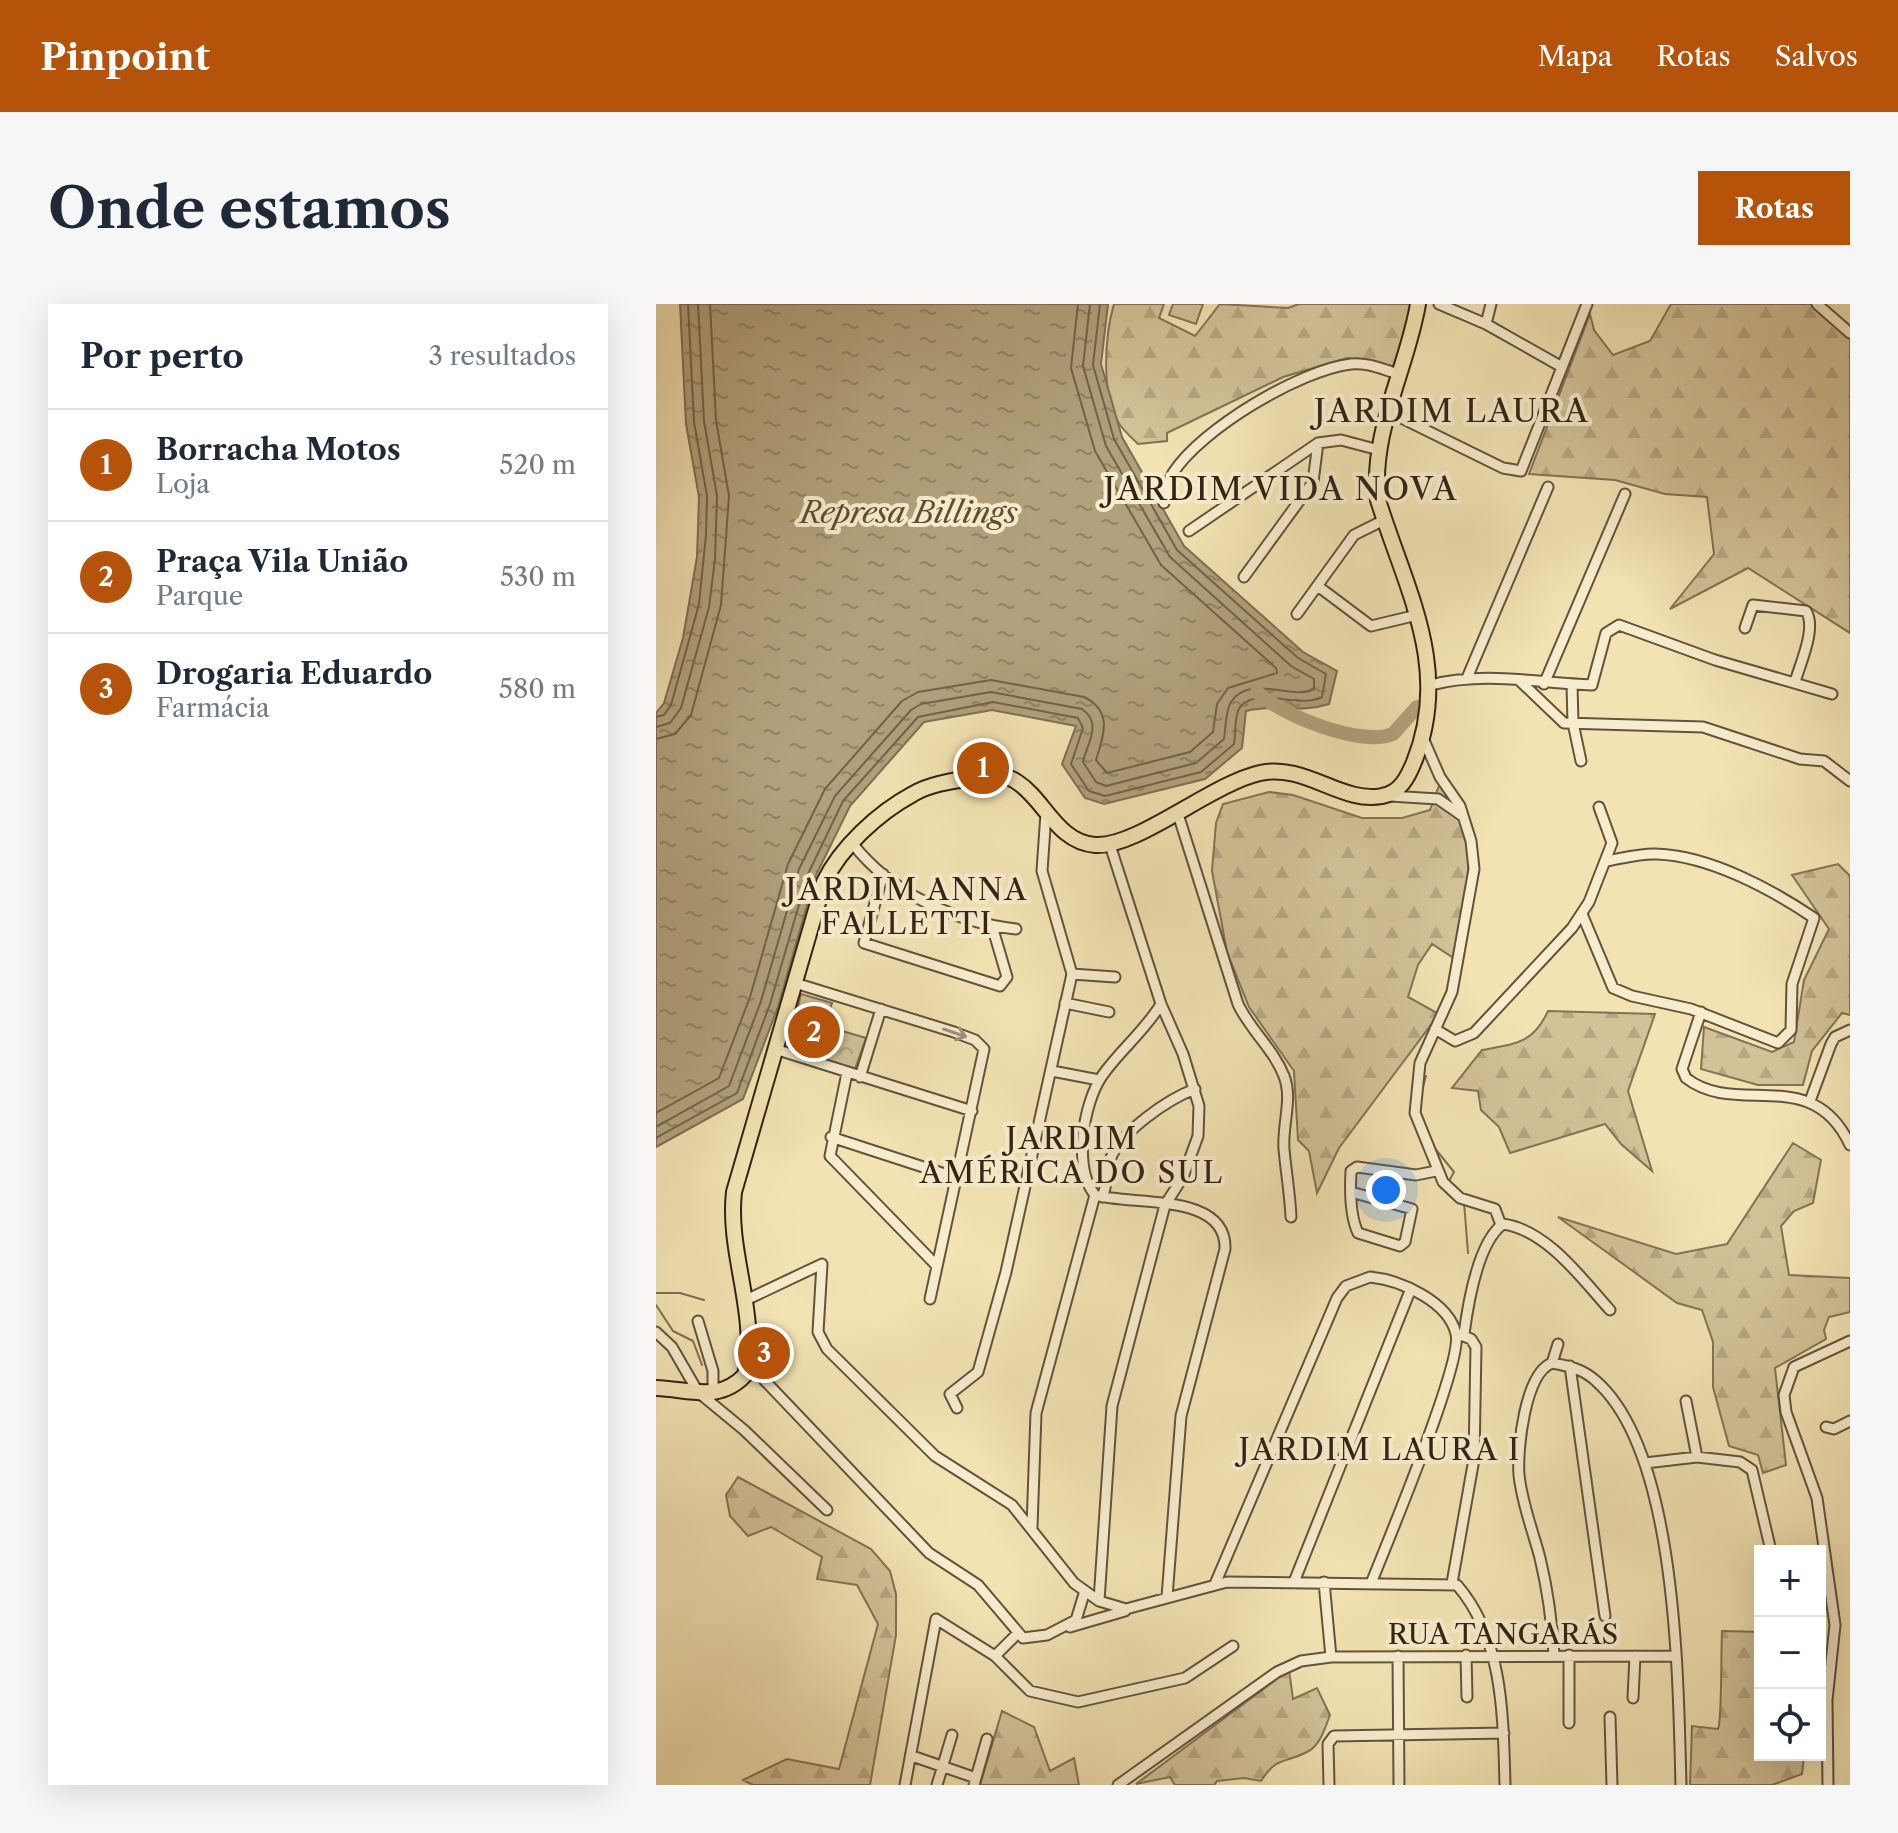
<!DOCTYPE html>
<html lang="pt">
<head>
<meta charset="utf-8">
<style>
  body { margin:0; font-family:"Libre Caslon Text",serif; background:#f6f6f7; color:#1f2937 }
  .controls { position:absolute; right:24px; bottom:24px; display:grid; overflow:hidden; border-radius:0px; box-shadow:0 8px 32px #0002 }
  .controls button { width:72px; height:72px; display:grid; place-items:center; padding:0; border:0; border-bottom:2px solid #e0e1e3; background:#fff; color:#1f2937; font:40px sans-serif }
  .you { position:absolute; left:730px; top:886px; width:28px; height:28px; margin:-20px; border:6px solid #fff; border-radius:50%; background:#1a73e8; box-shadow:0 0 0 12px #1a73e833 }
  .badge { display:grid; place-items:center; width:52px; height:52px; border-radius:50%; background:#b45309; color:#fff; font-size:26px; font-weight:700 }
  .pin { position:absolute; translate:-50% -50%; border:4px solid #fff; box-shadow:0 2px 8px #0006 }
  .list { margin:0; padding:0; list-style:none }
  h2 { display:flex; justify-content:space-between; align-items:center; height:104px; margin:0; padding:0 32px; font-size:34px }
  h2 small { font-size:26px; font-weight:400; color:#747a83 }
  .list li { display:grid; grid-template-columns:52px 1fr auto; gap:24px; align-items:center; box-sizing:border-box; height:112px; padding:0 32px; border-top:2px solid #e0e1e3 }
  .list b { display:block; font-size:30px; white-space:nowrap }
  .list p { margin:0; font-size:26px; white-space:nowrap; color:#747a83 }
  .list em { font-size:26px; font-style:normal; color:#747a83 }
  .icon { flex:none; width:44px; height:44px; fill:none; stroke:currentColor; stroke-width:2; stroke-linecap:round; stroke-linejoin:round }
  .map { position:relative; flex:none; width:1194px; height:1481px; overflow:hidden; border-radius:0px }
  header { display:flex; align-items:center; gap:48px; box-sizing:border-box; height:112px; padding:0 40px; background:#b45309; color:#fff }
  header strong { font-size:38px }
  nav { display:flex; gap:44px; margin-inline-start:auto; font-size:28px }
  .intro { display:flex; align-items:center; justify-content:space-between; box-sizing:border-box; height:192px; padding:0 48px }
  h1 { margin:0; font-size:56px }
  .button { padding:20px 36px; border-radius:0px; background:#b45309; color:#fff; font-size:28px; font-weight:700 }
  main { display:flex; gap:48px; padding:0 48px }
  aside { flex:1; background:#fff; border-radius:0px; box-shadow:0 8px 32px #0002 }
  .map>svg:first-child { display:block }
</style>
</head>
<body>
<header>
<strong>Pinpoint</strong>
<nav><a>Mapa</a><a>Rotas</a><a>Salvos</a></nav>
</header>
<div class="intro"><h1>Onde estamos</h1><a class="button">Rotas</a></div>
<main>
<aside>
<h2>Por perto<small>3 resultados</small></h2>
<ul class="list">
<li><span class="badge">1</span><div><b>Borracha Motos</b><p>Loja</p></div><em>520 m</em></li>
<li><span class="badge">2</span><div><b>Praça Vila União</b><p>Parque</p></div><em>530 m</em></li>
<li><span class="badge">3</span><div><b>Drogaria Eduardo</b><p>Farmácia</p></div><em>580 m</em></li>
</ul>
</aside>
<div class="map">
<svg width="1194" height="1481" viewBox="0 0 1194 1481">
  <defs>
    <pattern id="forest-firs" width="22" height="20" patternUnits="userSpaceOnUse" patternTransform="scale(2)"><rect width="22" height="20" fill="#d3c298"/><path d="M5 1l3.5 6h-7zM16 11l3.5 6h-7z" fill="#b6a682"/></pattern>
    <pattern id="park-crowns" width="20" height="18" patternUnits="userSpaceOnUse" patternTransform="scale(2)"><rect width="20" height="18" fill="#d3c298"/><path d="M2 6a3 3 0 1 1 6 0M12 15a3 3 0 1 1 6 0" fill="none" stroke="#b6a682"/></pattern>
    <pattern id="water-ripples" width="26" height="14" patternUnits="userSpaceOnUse" patternTransform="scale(2)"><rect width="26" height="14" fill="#b2a17d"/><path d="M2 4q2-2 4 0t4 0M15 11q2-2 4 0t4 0" fill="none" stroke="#928365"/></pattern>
  </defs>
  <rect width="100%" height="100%" fill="#f3e3b3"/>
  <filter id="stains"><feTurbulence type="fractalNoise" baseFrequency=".0025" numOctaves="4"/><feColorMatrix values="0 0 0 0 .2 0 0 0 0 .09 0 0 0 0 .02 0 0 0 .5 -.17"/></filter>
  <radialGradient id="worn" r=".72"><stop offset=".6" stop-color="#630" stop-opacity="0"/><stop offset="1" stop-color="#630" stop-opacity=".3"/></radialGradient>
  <path fill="#d3c298" stroke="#847256" stroke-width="2" d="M517,0H547L540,20L513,11Z"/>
  <path fill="url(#forest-firs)" stroke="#847256" stroke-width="2" d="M458,0H508L503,14L539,32L564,0L632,4L643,0H755L751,24L737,62L691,54L627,73L511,129V137L482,140C476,134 469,128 464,121C444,94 449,30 458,0Z
    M1015,0H1158L1194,33V329L1092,264L1014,305L1058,250L1051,193L1009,190L959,176L873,170L934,10L938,26L957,51L994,37Z
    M784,479C832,555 806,575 799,655L776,640L762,661L752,693L783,710L683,844L661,889L653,847L642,836L638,767L593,703L571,648L556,567L560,519L567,500L613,488L637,491L706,514H746L774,506Z
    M1182,560L1194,572V711L1186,709L1156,747L1147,781H1102L1045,765L1048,723L1116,748L1138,738L1148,676L1173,625L1136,571Z
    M892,707L999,710L972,787L996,867L965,840L949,820L854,849L843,823L825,806L822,787L796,784L826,746C859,740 877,740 892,707Z
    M1137,839L1165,856L1157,899L1138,907L1125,922L1133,971L1194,974V1008L1173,1013L1168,1026L1170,1035L1119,1064L1130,1161L1107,1169L1102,1151L1073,1142L1057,1083V1038L1046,1006L1021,999L902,913L1020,950L1071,940Z
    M82,1173L215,1245L234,1267L240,1290V1331L214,1481H97L87,1476L131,1455L183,1465L222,1320L201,1281L161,1275L166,1253L115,1223L92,1232L74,1212L70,1191Z
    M1066,1327L1104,1328V1451H1148L1146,1470L1116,1481H1034L1036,1422L1062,1425C1066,1418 1065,1343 1066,1327Z
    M633,1366L637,1395L661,1384L674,1411C669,1424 664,1442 651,1448C628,1460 621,1452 605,1477L588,1474L561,1477L558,1481H519L514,1473L480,1480Z
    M346,1407L378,1423L394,1467L418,1454L423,1481H324Z"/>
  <path fill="url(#park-crowns)" stroke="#847256" stroke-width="2" d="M145,690L176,699L169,722L210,734L199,765L138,748L132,743Z"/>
  <path fill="url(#water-ripples)" stroke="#806e53" stroke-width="2" d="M24,0H452L445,60L466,133L528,242L647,348L681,367L673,400C642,410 622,399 590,407L586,444L549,475L448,500L429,494L406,460L420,422L336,406L268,418L194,502L159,573L122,703L87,795L0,843V409L8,399L27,334L41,253L43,193L30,120Z"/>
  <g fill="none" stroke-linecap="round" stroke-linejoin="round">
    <path stroke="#736249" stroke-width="2" d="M0,413L8,411L15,401L43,300L50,231L51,192L38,118L32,0
      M0,423L14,419L25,404L53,303L59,255L61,192L48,117L42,0
      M0,435L19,430L35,411L65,301L73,192L60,116L54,0
      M0,809L63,774L94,693L132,560L169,485L246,397L262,388L335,376L428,393C457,407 448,431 440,456L451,469L534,448L557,428L561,400L572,384L621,369L620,364L505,261L439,147L415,64L422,0
      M0,823L73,782L105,697L143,565L179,492L255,406L265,400L335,388L426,405C447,420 431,439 427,458L440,478L450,482L540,459L568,435C570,424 569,408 575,398C594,369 636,397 658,385V375L635,362L514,253L450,142L427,62L434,0
      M0,834L81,789L114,700L152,570L187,497L262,413L337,398L422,414L427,424L415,460L433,487L449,492L545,468L578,440C580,430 578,409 585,402C603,383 643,405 666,393L670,370L642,354L521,246L458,135L437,61L444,0"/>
    <path stroke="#806e53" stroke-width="2" d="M765,790L770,772
      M763,804L772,828
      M777,842L798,868L793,877L796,881
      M808,898L812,949
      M0,989H24L48,996
      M0,1001L17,1027L37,1037L46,1061"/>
    <path stroke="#b2a17d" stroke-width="14" d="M601,388C625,411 704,443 737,430L761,403"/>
    <g stroke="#64523c" stroke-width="13">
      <path id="street" d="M783,0L830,20L906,63
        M1161,0L1194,29
        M830,20L835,0
        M733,108L847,164L865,167L931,0
        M508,199C510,188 512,178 517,169C545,125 644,66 695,60C711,58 728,66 743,70
        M533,227L662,139L685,136L723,146
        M588,273L657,178L662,139
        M663,283L715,322L761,311
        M641,310L698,231L728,216
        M1089,324L1097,301L1150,307C1161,324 1144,360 1139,378
        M811,374L892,183
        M865,378L908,419L1047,423L1144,455L1168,457L1194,477
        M888,380L969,190
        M916,380L917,419L925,457
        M775,381C828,367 882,379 936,381L950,329L963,321L1059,356L1176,390
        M767,434L784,473L804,502L815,537L818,565L796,688L764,759L759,809L787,878L804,894L839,905L845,921
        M734,492L782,495L805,511
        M521,507L582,700C594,726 617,744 628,772C637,795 626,821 628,845C630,868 634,890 635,913
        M196,539C235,589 298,618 360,625
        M227,570L208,639L344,682L351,673L336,622
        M926,610L957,684L976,692L1035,705L1122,739L1135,726L1136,680L1158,614C1115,585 1054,552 1001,550C985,549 968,554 951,557
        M416,670L459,673
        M139,679L298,728L319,736L328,745L274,995
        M409,699L453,708
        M505,700C488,728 464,746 446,772C427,800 417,864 439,891C477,902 571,888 569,945L525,1112L511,1293
        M1045,708L1026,765L1030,774C1081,814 1156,759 1194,841
        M779,725L799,737L818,729L916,624L933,598L956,539L943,503
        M119,745L316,807
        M396,767L443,776
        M191,769L174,852L281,962
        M204,773L225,705
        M1154,797L1175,740L1179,733L1194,726
        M175,833L298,873
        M695,888L756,905L749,938L744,942L702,929C694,912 694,885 695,867L701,863L760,871L780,867
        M446,893C452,881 450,868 454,856C464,828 512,795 539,785
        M90,996L166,960L162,1028L171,1045L279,1152L356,1201L418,1279L443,1297L470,1305L571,1278L801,1281C848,1335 847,1414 849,1481
        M42,1017L57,1067V1090
        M0,1028L16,1043L42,1088L88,1126L171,1206
        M808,1030C812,1000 822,938 847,920C891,926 926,975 954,1006
        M92,1059L273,1249L322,1281L367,1334L391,1331L420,1316L428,1290
        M896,1059L902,1040
        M914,1062L949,1312
        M1030,1097L1041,1153L1084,1158L1096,1166L1115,1247
        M301,1104L294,1090L322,1068L350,968L416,670L386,567L390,509
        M1170,1123L1178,1125L1194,1117
        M989,1159L1041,1153
        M376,1223L380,1109L439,891
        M638,1278L754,987
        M668,1278L675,1353
        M796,1279L818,1155L820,1043L815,1035L800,1029
        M559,1280L681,994L690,982L714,973C745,976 793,998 800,1030C807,1058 731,1239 716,1277
        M443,1297L456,1102L509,901L527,873L542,832L543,802L527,750L505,700L454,541
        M414,1323L469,1307
        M810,1351L811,1393
        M898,1351C896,1318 892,1287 884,1254C877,1227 866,1200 863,1171C861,1145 869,1069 896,1059C913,1062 927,1065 940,1077C1022,1149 1022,1377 1025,1481
        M339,1352L361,1330
        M742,1352L743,1481
        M977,1394L979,1352
        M954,1413L956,1481
        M913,1419V1351
        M256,1452L320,1474
        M249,1481L280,1315L339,1352L374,1387L422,1398L529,1374L577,1342
        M281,1481L296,1431
        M318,1481L331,1435
        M462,1481L621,1368L645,1357L675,1353L1018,1352
        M673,1481L672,1440L678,1432L848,1429
        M1172,1481L1171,1396L1179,1321L1161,1194L1130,1108L1128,1091L1138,1063L1194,1037"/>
    </g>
    <g stroke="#342215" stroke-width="18">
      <path id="primary" d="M0,1084C33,1085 63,1099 89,1071C103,1010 71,950 78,888L168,578C185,543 222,509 257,490C274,480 296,477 315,474C331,471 347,468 361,478C389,496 401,538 439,541C481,544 555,480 604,469C649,459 686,500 726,492C744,489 752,473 758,458C796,364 750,286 722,196C714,129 751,65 762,0"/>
    </g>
    <use href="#street" stroke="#f7edce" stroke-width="9"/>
    <use href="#primary" stroke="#f3e3b3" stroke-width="14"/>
  </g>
  <defs><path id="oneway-shaft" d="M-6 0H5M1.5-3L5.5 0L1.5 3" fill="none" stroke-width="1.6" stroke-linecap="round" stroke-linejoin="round" transform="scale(2)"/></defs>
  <use stroke="#9f927b" href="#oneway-shaft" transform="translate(299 729) rotate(19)"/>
  <g text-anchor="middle" stroke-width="8" stroke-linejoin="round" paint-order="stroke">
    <g font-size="28" fill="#342215" stroke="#f7edce">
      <text x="847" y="1340">RUA TANGARÁS</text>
    </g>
    <g font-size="30" font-style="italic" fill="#604e39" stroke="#f7edce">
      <text x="253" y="219">Represa Billings</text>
    </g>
    <g font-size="30" letter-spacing="2" fill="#342215" stroke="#f7edce">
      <text x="251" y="596">JARDIM ANNA<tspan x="251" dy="34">FALLETTI</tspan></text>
      <text x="416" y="845">JARDIM<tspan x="416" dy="34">AMÉRICA DO SUL</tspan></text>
      <text x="724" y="1156">JARDIM LAURA I</text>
    </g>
    <g font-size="32" letter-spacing="2" fill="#342215" stroke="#f7edce">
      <text x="796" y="118">JARDIM LAURA</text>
      <text x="625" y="196">JARDIM VIDA NOVA</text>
    </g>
  </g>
  <rect width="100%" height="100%" filter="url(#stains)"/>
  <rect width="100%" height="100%" fill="url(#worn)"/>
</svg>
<div class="controls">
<button>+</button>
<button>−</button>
<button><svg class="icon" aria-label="locate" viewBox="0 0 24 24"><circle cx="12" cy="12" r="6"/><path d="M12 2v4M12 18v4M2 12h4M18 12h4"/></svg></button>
</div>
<div class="you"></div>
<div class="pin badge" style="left:327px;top:464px">1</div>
<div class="pin badge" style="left:158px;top:728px">2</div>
<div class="pin badge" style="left:108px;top:1049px">3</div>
</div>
</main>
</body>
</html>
